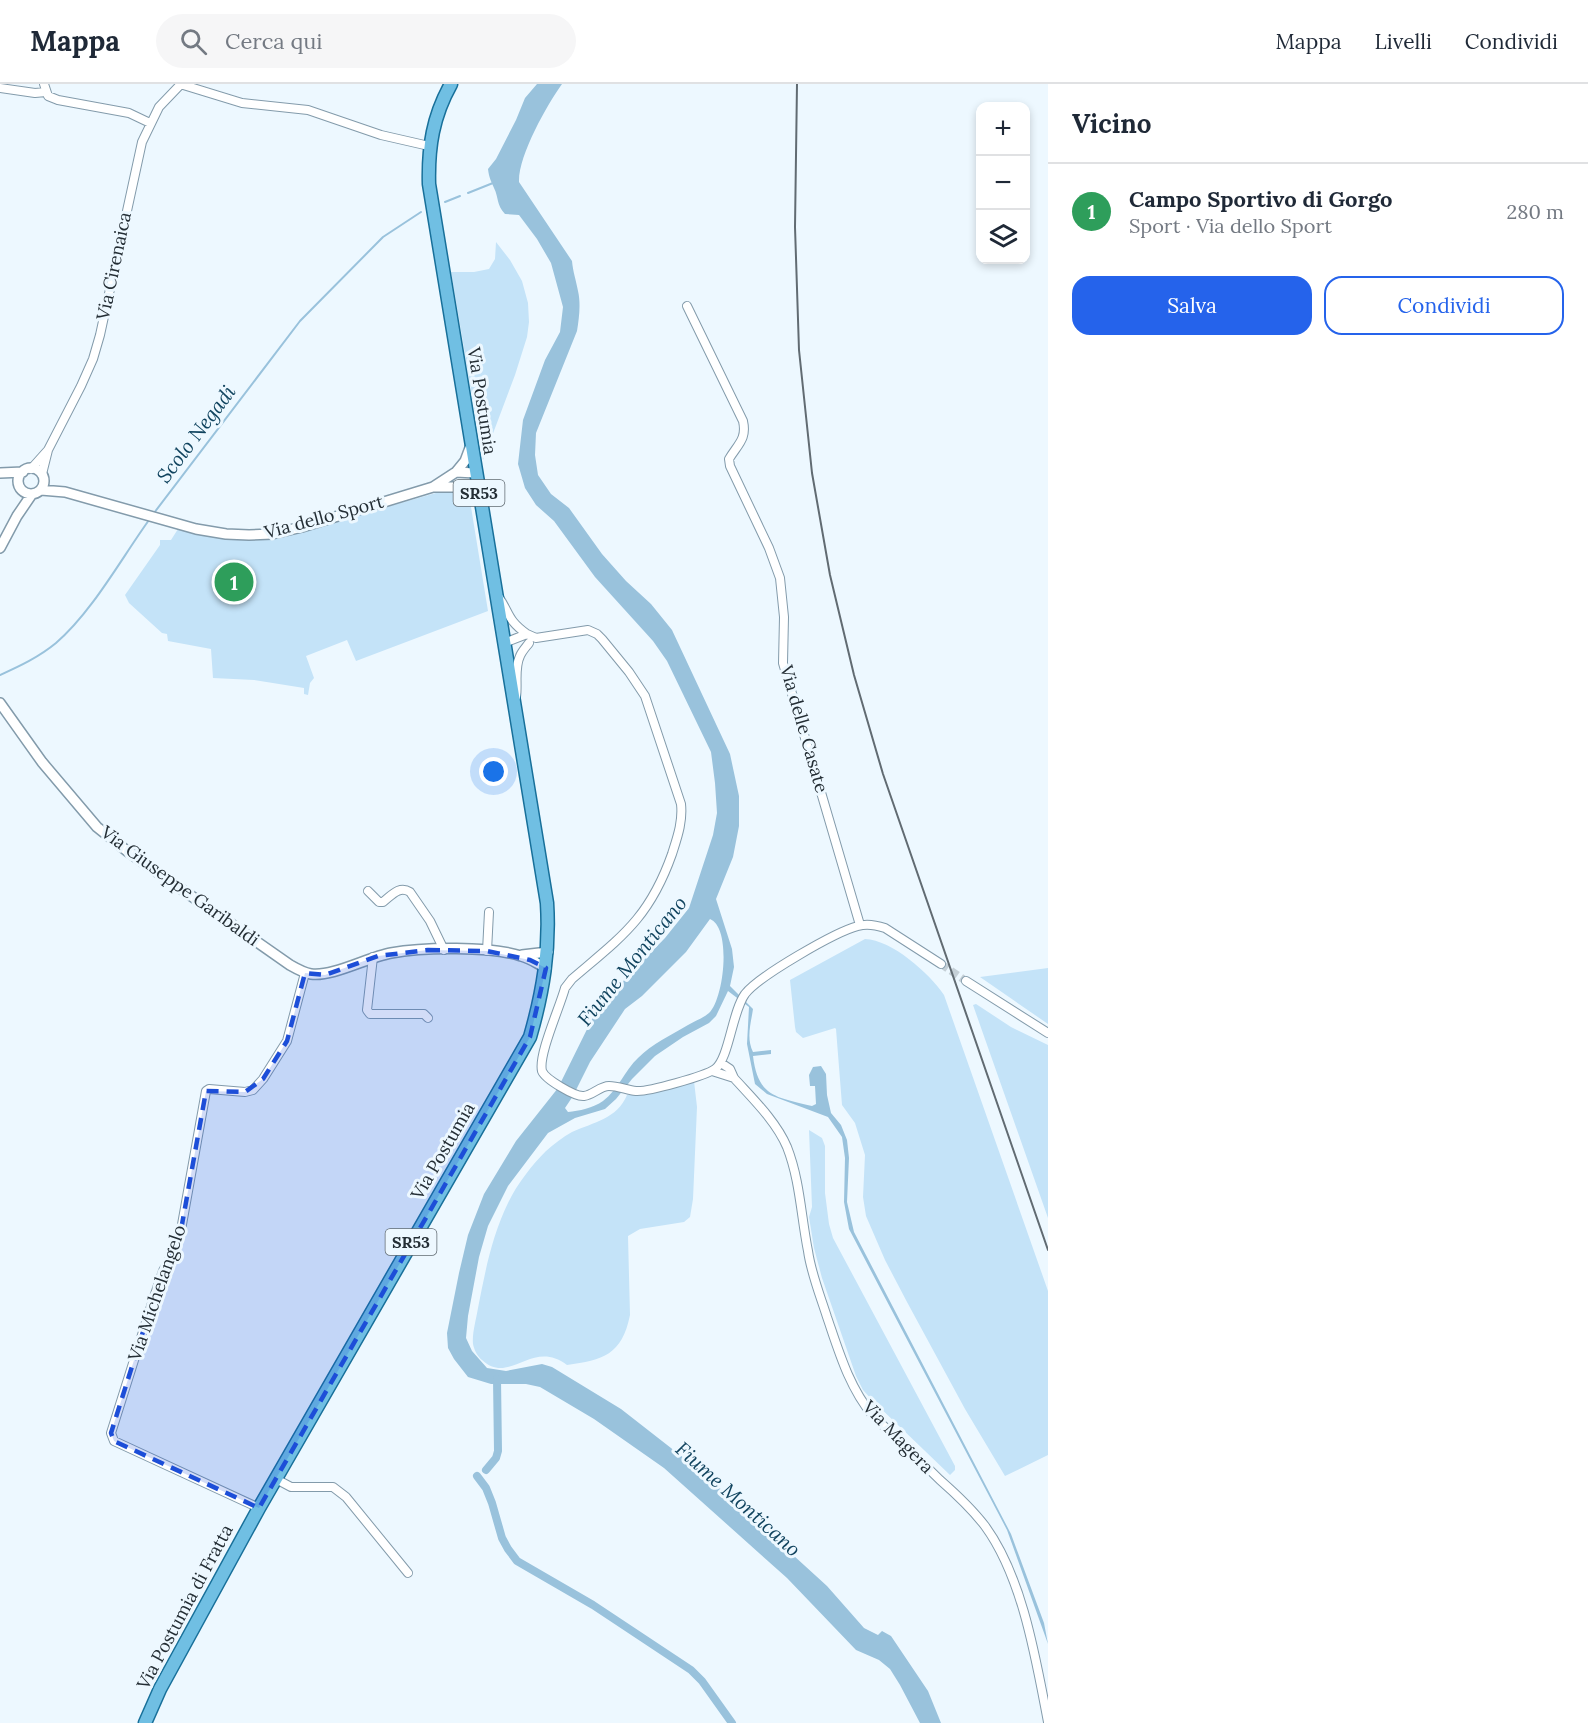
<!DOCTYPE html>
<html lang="it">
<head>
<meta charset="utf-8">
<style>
  body { margin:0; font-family:Lora,serif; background:#f6f6f7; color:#1f2937 }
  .controls { position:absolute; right:18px; top:18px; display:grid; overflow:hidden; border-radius:12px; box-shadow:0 3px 9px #0003 }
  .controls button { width:54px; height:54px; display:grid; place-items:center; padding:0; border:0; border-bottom:2px solid #e0e1e3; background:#fff; color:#1f2937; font:30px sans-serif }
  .you { position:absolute; left:494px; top:688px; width:21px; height:21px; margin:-15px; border:4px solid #fff; border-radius:50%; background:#1a73e8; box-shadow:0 0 0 9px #1a73e833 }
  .badge { display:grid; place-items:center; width:39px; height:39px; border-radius:50%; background:#2563eb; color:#fff; font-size:20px; font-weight:700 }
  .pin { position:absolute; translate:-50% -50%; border:3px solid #fff; box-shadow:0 2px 6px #0006 }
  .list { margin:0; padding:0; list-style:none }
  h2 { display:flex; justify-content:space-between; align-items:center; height:78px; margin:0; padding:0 24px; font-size:26px }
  h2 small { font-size:20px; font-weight:400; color:#747a83 }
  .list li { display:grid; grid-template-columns:39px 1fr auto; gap:18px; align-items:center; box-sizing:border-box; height:96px; padding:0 24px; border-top:2px solid #e0e1e3 }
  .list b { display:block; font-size:22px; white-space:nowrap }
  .list p { margin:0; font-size:20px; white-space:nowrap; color:#747a83 }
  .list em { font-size:20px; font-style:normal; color:#747a83 }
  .actions { display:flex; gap:12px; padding:18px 24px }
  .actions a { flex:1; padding:14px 0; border:2px solid #2563eb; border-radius:18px; text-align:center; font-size:21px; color:#2563eb }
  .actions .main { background:#2563eb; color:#fff }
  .icon { flex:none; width:33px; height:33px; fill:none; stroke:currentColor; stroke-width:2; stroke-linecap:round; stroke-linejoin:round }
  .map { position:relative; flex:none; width:1048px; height:1639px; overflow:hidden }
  header { display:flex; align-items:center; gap:36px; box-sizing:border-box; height:84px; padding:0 30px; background:#fff; border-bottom:2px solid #e0e1e3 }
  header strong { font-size:28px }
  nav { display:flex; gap:33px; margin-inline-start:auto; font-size:21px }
  .search { width:420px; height:54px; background:#f6f6f7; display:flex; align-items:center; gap:15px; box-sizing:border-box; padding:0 21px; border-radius:33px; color:#747a83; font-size:22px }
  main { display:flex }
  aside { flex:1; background:#fff }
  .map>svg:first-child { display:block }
</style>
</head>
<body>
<header>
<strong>Mappa</strong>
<div class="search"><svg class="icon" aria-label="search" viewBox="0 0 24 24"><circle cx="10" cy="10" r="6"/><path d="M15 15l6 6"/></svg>Cerca qui</div>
<nav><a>Mappa</a><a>Livelli</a><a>Condividi</a></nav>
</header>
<main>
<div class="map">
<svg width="1048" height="1639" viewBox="0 0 1048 1639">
  <rect width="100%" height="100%" fill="#edf8ff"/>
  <path fill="#c4e3f8" d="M496,158L510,176L522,197L528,219L529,238L527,253L515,291L483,376L451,188H474L489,185L495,175Z
    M443,407L445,409C458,408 466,410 471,423L488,527L356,577L347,556L306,572L314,594L310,599L308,611L304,610V604L254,596L213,594L211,565L168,557L167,550L162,549L129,519L125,511L160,461V456H171L178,445L298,448Z
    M865,855C892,856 929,889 944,911L1048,1207V1371L1005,1392L965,1325L907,1218L885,1176L866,1132L863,1113L865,1071L855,1039L842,1021L836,945L835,944L803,954L796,948L795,943L790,896Z
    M1048,884V940L980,893Z
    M976,920L1011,943L1048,961V1134L973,921Z
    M694,997L697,1023L693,1115L690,1133L684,1138L640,1145L628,1152L630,1231C622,1271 603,1276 567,1281C532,1254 510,1302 482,1276C478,1273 474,1266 473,1260C472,1249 476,1236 478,1224C485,1188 492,1152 508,1119C517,1100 532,1081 546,1067C554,1060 563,1053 572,1048C594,1038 617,1035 627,1011L651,1010Z
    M809,1046L822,1054L825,1062V1109L829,1140L833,1154L955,1382V1386L950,1391L874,1318L863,1306L856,1292L822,1194L814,1164L809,1133L812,1123Z"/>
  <path fill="#99c2dc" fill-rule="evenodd" d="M537,0H562C547,21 518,72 519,98L572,177C573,188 576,196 578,207C581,220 579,234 577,247L536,349L535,371L538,391L551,410L569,424L602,470L626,497L651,520L672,546L730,670L739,712V742L733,773L716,815L732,865L734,883L730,902L753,925C751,939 746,954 753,968L771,966V970L753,972C758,1013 776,1013 812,1022L816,1020L815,1002H810L809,991L813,983L821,982L826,990L827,1011L831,1029L841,1041L847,1056L849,1074L847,1118L854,1148L1011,1450L1044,1539L1048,1560L1007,1446L849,1145L844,1118L845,1074L842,1053L828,1033L767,1010L755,1000L747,960L749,923L728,907L716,932L709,939L683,953L655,972L632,995L616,1015L605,1025L575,1034L548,1049L508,1102L488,1142L479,1173L468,1232L466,1254L472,1267L487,1284L506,1287L542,1280L552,1283L621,1325L703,1389L827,1502L864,1544L878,1551L882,1547L891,1552L928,1607L941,1639H920L900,1601L890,1585L879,1576L856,1566L787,1494L664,1384L594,1335L540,1303L526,1300H491L468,1293L454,1275L448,1264L447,1249L459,1189L468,1151L484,1110L516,1057L558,1004L598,923L665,854L689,824L713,751L717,729L715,699L711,668L667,577L653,557L595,493L554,437L536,421L525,404L518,380L523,336L545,276L560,248L563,223L551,179L537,155L519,131L505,130C496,120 499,114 494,104C491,97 489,94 488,85L496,75L516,36L525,14ZM710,835C732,844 724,915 709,929C703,934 695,937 688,941C671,951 652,960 638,974C625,986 618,1006 603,1017C593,1024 579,1027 568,1028L565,1024L573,1012L590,978L625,925L642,912L686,868Z"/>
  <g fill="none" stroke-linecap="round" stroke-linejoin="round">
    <path stroke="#99c2dc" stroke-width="2" d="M468,109L493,99
      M445,118L460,112
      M154,429L300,237L383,153L421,128
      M0,591C20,582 39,573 56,559C92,528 121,475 149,436"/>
    <path stroke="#99c2dc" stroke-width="8" d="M486,1386L496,1374L498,1367L497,1295
      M477,1392L486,1404L492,1419L502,1454L508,1465L517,1477L593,1521L691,1586L702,1597L732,1639"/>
    <path stroke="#c5d0d7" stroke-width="8" stroke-dasharray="8 4" stroke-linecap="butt" d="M941,880L966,897"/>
    <g stroke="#839bab" stroke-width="10">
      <path id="minor" d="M44,0L48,12L58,16L129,29L150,39
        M180,0L242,19L308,26L381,51L429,62
        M0,4L35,9L46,8
        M687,222L743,337C747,355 738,360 729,375L730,382L769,464L780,494L784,533L783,579L860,841
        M48,366L81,302L93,275L100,251L142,58L159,23L181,0
        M31,385L48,366L42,390
        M498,512C510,529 507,536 527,550
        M504,559L527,550L536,554L588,546L597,550L602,555L629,588L645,612L681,720C683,738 677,754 672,770C649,835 621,853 572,895L565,904C560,923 538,971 542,987C545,995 575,1013 584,1012C593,1011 600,1002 609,1002C618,1002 627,1006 636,1007C648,1008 705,992 715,985C729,975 732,928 745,910C759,892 835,848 858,842C867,839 876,841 885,844L941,880
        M516,613C518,600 514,584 520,572C522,567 526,563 529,559
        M368,807L379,818H383C391,812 399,801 410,808L430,837L444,866
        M487,867L489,828
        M373,873L367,926L370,930H424L428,934
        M966,897L1048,949
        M721,979L730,985L734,994C752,1014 776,1037 787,1063C800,1096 801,1132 808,1167C811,1189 820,1211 827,1233C839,1268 849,1303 873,1332C896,1353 918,1374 940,1396C956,1410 972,1425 985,1442C1023,1494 1036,1576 1048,1638
        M712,987L734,994
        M276,1395L291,1403H333L346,1413L408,1489
        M259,1424L114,1357L111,1349L153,1216L163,1187L174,1167L181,1146L206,1007L209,1005L245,1008L253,1006L263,995L287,957L305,889"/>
    </g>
    <g stroke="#839bab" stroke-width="12">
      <path id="tertiary" d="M18 397a13 13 0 1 1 26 0a13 13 0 1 1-26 0Z
        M456,388L465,377L471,361
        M0,389L23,388
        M435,403H464L480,413
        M41,406L65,408L196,445L226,450L249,451L272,450L302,443L433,403L456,388L475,389
        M0,464L17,432L32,410
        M0,619L42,678L97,743L127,767L290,881C297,885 304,889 311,890C333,893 368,873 391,869C423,863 490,862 521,872C530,874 538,880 546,884
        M522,871L548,868"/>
    </g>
    <g stroke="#18709a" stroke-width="15">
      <path id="primary" d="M145,1639L160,1605L259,1424L530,953C543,908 550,866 547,819L429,100C428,63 433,32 451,0"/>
    </g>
    <use href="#minor" stroke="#fff" stroke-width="8"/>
    <use href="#tertiary" stroke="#fff" stroke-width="9"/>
    <use href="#primary" stroke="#70bfe3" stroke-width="12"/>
    <path stroke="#616b72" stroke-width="2" d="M797,0L795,143L799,266L812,389L830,491L854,591L883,690L1048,1166"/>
  </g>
  <path fill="#1d4ed8" fill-opacity="0.2" stroke="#1d4ed8" stroke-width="4.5" stroke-dasharray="12 8" stroke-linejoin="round" d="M428,866L487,867L530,876L546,884L530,953L259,1424L114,1357L111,1349L153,1216L181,1146L206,1007L245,1008L263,995L287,957L305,889L325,891L378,872Z"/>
  <g text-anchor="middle" stroke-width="6" stroke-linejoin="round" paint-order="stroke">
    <g fill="#edf8ff" stroke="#606b72" stroke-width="1.5">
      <rect x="453.5" y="396" width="51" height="26" rx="4.5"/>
      <rect x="385.5" y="1145" width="51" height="26" rx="4.5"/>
    </g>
    <g font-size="16" font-weight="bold" fill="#242e35">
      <text x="479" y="415">SR53</text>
      <text x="411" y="1164">SR53</text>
    </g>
    <g font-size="18" fill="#242e35" stroke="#edf8ff">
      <text transform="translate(114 182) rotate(-78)" y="6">Via Cirenaica</text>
      <text transform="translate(482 317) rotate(81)" y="6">Via Postumia</text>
      <text transform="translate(324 433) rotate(-15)" y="6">Via dello Sport</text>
      <text transform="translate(804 645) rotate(74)" y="6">Via delle Casate</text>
      <text transform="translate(180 802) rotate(36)" y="6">Via Giuseppe Garibaldi</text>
      <text transform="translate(443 1067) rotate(-60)" y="6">Via Postumia</text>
      <text transform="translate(157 1209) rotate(-71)" y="6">Via Michelangelo</text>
      <text transform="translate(898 1353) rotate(46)" y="6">Via Magera</text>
      <text transform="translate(185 1523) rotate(-62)" y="6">Via Postumia di Fratta</text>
    </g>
    <g font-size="20" font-style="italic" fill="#11445f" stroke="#edf8ff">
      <text transform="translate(196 350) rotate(-53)" y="7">Scolo Negadi</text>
      <text transform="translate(632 877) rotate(-51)" y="7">Fiume Monticano</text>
      <text transform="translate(738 1415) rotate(42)" y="7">Fiume Monticano</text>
    </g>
  </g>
</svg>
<div class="controls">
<button>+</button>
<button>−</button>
<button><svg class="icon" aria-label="layers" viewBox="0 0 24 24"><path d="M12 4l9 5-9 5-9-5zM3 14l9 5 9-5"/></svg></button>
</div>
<div class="you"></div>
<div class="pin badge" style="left:234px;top:498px;background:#2e9e5b">1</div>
</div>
<aside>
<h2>Vicino<small></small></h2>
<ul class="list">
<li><span class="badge" style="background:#2e9e5b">1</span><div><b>Campo Sportivo di Gorgo</b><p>Sport · Via dello Sport</p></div><em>280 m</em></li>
</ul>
<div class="actions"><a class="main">Salva</a><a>Condividi</a></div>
</aside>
</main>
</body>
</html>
